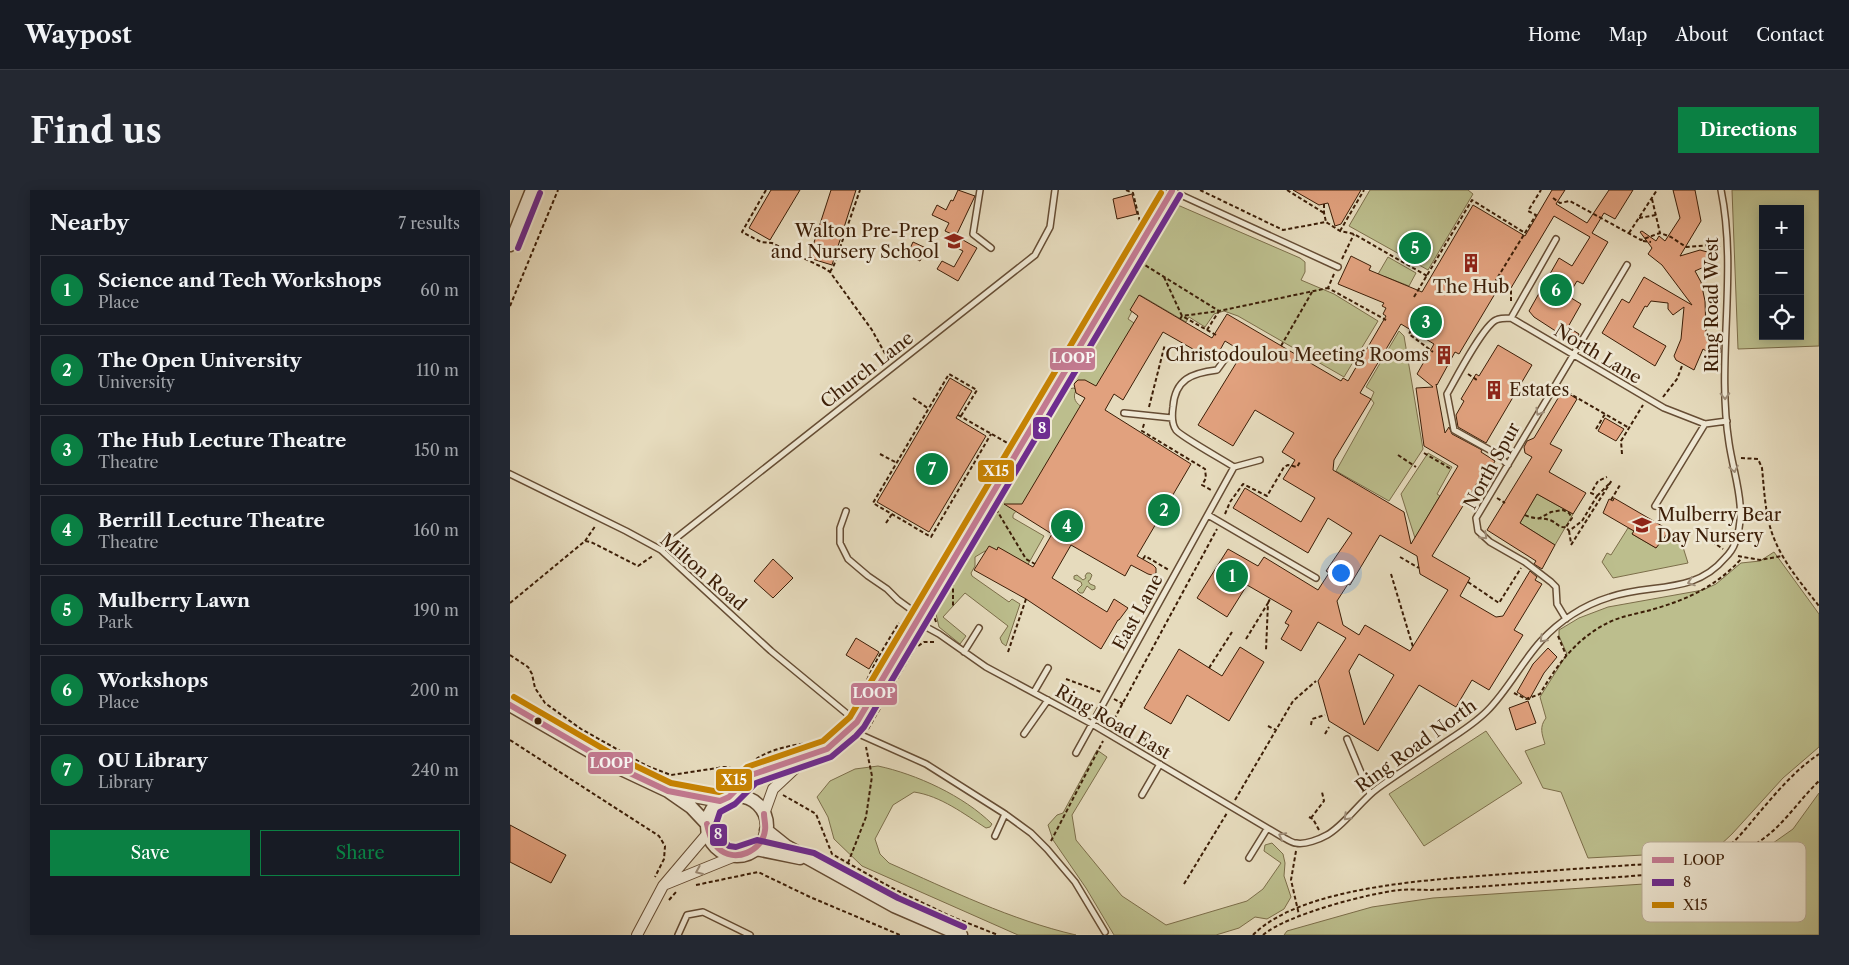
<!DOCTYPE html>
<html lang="en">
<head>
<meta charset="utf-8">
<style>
  body { margin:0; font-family:"Libre Caslon Text",serif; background:#242831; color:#f1f3f6 }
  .controls { position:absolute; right:15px; top:15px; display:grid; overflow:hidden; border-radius:0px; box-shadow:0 2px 12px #0003 }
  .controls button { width:45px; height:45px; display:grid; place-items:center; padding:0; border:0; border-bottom:1px solid #363941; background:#171b24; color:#f1f3f6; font:25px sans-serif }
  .you { position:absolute; left:830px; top:382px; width:18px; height:18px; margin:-12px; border:4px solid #fff; border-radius:50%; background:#1a73e8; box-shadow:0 0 0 8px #1a73e833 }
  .badge { display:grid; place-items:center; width:32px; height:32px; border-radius:50%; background:#0b8043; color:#fff; font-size:16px; font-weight:700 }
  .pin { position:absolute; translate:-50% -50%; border:2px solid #fff; box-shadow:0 1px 5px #0006 }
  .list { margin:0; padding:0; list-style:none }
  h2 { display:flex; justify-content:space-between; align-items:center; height:65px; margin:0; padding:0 20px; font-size:21px }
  h2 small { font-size:16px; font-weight:400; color:#9ea1a6 }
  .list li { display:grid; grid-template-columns:32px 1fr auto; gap:15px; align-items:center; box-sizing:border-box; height:70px; margin:0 10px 10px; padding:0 10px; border:1px solid #363941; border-radius:0px }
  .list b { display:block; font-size:19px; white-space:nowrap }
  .list p { margin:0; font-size:16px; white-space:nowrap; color:#9ea1a6 }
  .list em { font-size:16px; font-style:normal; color:#9ea1a6 }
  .actions { display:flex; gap:10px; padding:15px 20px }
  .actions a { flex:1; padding:11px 0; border:1px solid #0b8043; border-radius:0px; text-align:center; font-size:18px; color:#0b8043 }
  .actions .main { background:#0b8043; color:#fff }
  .icon { flex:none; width:28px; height:28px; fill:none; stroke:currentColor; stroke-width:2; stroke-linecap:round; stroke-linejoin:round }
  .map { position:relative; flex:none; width:1309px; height:745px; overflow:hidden; border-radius:0px }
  header { display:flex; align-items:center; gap:30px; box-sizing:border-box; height:70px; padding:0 25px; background:#171b24; border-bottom:1px solid #363941 }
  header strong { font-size:24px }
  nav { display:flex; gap:28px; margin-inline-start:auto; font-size:18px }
  .intro { display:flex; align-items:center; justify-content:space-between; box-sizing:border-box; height:120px; padding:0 30px }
  h1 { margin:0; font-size:35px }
  .button { padding:12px 22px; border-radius:0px; background:#0b8043; color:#fff; font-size:18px; font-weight:700 }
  main { display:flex; gap:30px; padding:0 30px }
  aside { flex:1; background:#171b24; border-radius:0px; box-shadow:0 2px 12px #0003 }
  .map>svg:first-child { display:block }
</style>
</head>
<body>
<header>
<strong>Waypost</strong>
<nav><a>Home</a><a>Map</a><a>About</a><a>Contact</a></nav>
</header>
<div class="intro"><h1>Find us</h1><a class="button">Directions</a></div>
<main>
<aside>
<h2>Nearby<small>7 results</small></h2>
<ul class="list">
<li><span class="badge">1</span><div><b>Science and Tech Workshops</b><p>Place</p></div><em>60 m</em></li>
<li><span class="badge">2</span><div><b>The Open University</b><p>University</p></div><em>110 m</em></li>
<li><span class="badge">3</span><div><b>The Hub Lecture Theatre</b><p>Theatre</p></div><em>150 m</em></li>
<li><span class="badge">4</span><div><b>Berrill Lecture Theatre</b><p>Theatre</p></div><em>160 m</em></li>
<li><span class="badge">5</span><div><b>Mulberry Lawn</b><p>Park</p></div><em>190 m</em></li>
<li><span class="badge">6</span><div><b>Workshops</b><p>Place</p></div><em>200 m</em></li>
<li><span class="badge">7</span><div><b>OU Library</b><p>Library</p></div><em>240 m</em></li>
</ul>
<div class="actions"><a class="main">Save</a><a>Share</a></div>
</aside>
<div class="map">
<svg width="1309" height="745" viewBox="0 0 1309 745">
  <rect width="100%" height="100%" fill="#e6dbbd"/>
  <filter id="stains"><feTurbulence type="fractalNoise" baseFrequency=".004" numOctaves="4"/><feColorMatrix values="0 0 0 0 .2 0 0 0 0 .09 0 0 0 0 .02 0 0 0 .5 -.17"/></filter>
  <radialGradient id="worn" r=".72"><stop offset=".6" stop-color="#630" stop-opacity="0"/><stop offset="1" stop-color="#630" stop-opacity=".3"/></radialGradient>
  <path fill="#bcbe8d" stroke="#7c6e4a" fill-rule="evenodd" d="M860,0H958L963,4L918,80L839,36Z
    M1222,0H1309V156L1228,159ZM1253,19H1290V146H1253Z
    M663,13L790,68L795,72V82L791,90L824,104L868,131L834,187L728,126L714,121L704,124L695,137L679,127L676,132L630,105L618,129L630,137L591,203L565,193L564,187L645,51L637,46L654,18Z
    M878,67L906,83L899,96L876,87L867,86Z
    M889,141L894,146L913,259L879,311L826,281L864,213L861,209L864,202L856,197Z
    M564,198L566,200C562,209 566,213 573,218L513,320C508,320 502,322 503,328L534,346L516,378L475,361L465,367V376L461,383L462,386L499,412L502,409L510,414L496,456L492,453L490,448L498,436L455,403L433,427L456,446L450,454L429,437L426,424L557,199Z
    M918,263L942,277L927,304L930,306L905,348L891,304Z
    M1027,304L1063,324L1045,355L1010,333Z
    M1118,338L1124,341L1122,344L1146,358L1149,353L1151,354L1159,340L1175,349L1172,354L1178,373L1103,388L1092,372L1097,363L1101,365Z
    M1264,362L1309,424V557L1273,588L1222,644L1207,658L1189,662L1078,668L1051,602L1033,598L1015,561L1035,554C1032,544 1029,537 1036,528L1030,507L1057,464L1049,446V440L1069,428L1098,417L1193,400L1206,394L1231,373L1250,371Z
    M577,383H580L582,385L580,390L578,391L580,394L585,396V399L582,400L577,396L573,403H570L567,400L572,395L571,392L564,389V386L567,385L573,390L576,388L575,386Z
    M976,541L1012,593L914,656L879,604Z
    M587,560L597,567L562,625L566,650L612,706L656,735L737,711L753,699L771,673L754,661L755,655L762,653L773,664L775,673L774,686L781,707L774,719L757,729L745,727L729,738L706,745H604L576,698L543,650L538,635L547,625L553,623Z
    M368,576C406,584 454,606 482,634L480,637L476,638C454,624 431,606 404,602L383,615L365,649L370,664L379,673C440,700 501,730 566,745H508L352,676L324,649L318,627L307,607L320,591L345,579Z
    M1309,603V745H774L777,741L862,717L923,708L1179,691L1227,673L1256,658L1283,639Z"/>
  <path fill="#e1a17e" stroke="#3c1e07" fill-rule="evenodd" d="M261,0H290L260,50L239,38Z
    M321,0H346L322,75L299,68Z
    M448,0L465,6L446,46L435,41L439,33L422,25L427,15L436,20L441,10L443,11Z
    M783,0H851L831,34L825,36L818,13L809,15Z
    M1042,0H1055L1046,14L1077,33L1099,0H1123L1105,29L1094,23L1082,43L1098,52L1073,94L1067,91L1058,106L1071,114L1058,137L1069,144L1064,153L1024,127L1019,121L1049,68L1062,76L1080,47L1044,26L1001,98L992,92L949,164L945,162L927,195L926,194L935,243L939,237L942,244L972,260L971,262L985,271L973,293L969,290L922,366L960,388L950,406L986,427L993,426L1020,381L1027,387L1025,390L1032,394L1004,440L1013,445L979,500L962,490L946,517L909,495L868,561L819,531L808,491L836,448L808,432L791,461L771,449L779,435L775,433L782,421L737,395L717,427L687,408L718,359L748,376L754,367L808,400L819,383L816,381L842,343L818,328L798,363L723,318L735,298L791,332L805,308L773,289L785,270L772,262L784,243L745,220L723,256L688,235L733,162L715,151L704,171L653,142L613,210L604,204L595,220L681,274L627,366L643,375L646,378V383L642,385L638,384L621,375L615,386L561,355L542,388L597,422L604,409L618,418L609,430H608L591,459L516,409L464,380L479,356L487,360L488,357L523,377L542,344L494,314H512L575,208L566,203L564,194L568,190H575L586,196L628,126L620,120L629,105L702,148L717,124L831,191L833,188L838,191L876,126L873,124L876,118L872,116L874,113L828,94L841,66L861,76L859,80L912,102L963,15L1015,46ZM891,134L924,154L907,184L923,197L906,198L914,256L948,276L901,354L894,322L823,280L824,270L861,209L850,203ZM870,345L907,366L910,384L938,400L900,461L855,435L849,445L833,435L827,411L838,394L840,395ZM849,464L884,485L854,535L839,481Z
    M1163,0H1185L1191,31L1170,66L1190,60L1201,63L1203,73L1185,81L1191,92L1195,111L1196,142L1209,148L1211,162L1204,166L1193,159L1184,180L1166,170L1164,166L1171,149L1174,117L1163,125L1158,119V113L1141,111L1137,117L1135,116L1123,137L1156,156L1145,176L1092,143L1112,109L1119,113L1134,87L1182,115L1152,75L1138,64L1142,58L1130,42L1132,41L1146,51L1149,46L1155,51L1170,28Z
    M622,4L627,24L607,29L603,9Z
    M446,46L467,58L448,91L427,79L432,71L444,77L453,61L441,55Z
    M403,52L416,58L410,71L397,65Z
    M988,155L1022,175L976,253L948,237L946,225L954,211L951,209L966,184L969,186Z
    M440,188L462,201L446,228L476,246L419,342L367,312Z
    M1053,200L1067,209L1040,254L1052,260L1039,282L1076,303L1063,324L1027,304L1010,333L1045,355L1032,379L1024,374L1026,371L977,340L1022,267L1015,263L1014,257L1017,251L1024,248Z
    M1095,228L1114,239L1106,251L1088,241Z
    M1104,308L1159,340L1151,354L1150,353L1146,358L1122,344L1124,341L1093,323L1099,309L1103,311Z
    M263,369L283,388L263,408L244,391Z
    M346,448L369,462L359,479L336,465Z
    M730,457L754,472L719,531L677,505L661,534L634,518L669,459L712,486Z
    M1038,458L1047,467L1034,483L1019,510L1007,502L1023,474Z
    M1018,511L1026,533L1006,540L999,518Z
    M0,635L56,665L41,693L0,672Z"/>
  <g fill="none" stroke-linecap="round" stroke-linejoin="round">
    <g stroke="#664d34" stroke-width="8">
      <path id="service" d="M470,0L463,44L481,58
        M660,0L828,77
        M1001,128L1046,49
        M715,169L707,180C682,183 665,189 663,217C662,224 661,233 666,240C670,246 715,271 724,277L750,270
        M614,223L662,228
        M998,275L987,264L944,240L937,204C945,190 973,136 986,130C990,128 996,128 1001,128L1154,218L1195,234L1217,231
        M0,284L116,341L151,360L261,461L347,532L662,1
        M1145,316L1195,234
        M336,321L330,338V353L338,369L358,386L377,399L388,410L410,426
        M698,325L806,388
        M151,360L525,65L540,37L545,0
        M1056,429L1047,414L1046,397L1041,392L1015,372L980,352L968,341L966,328L1117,75
        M407,432L429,444L476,477L582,534L774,648C777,649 782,653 786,653C795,655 810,649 817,645C835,635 850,611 868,598C890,582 914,567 937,551C951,542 965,533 977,521C998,500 1011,473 1031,451C1049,431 1074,415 1100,407C1141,393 1184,405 1215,368C1219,364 1223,359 1225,353C1238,319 1224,287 1219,253C1206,170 1228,83 1211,0
        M454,462L469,438
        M524,502L538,478
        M340,540L416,574L495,624L521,643L537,659L565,692L595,742
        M514,544L538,510
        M837,549L860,604
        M566,563L724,277
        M632,605L650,574
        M485,646L495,624
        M739,668L757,639
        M168,745L177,725L193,722L240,745"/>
    </g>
    <g stroke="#664d34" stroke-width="12">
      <path id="minor" d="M219,607L241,585L317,559L340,540L347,532
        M254,624L263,599L294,570
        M156,694L225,666
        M127,745L153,696L198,643"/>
    </g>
    <g stroke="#664d34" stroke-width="15">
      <path id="tertiary" d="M0,55L22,0
        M0,515L107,577L158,601L181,617L197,634
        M163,602L210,611
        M197 636a30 30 0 1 1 60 0a30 30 0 1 1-60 0Z
        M256,640L276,656L384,716L451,745
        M246,659L290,668"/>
    </g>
    <path stroke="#3c1e07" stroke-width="2" stroke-dasharray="4 2.5" stroke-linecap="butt" d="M256,0L232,42L251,52L262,53L314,78L320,82L362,140L378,169
      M616,0L623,3L631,36
      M690,0L773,40L816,32L830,41L844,44L917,86
      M777,0L814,23
      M1043,8L1050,13L1060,11L1131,50L1150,43L1161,47L1176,57L1203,55L1210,57
      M1142,9L1150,43
      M814,14V23L816,32
      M1129,28L1146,25
      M830,41L854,0
      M1119,43L1147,0
      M1133,51L1141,52
      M832,69L844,44
      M630,72L709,121L818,98
      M320,82L324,75L350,0
      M824,84L818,98L876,130
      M654,87L672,126L706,145
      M904,107L962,10L1015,43
      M1001,111V99L986,90L1026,25L1018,21L1031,0
      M0,116L48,0
      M670,129L672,126L709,121
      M697,140L709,121
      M901,140L899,144L923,162
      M771,156L802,102
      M958,184L967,190
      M1052,199L1119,238
      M1153,207L1167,189L1172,176
      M403,208L419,219
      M639,217L655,154
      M448,225L501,255
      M451,226L467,200L439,184L363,313L421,347L481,244
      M634,234L632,241L695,279L696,288L692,295L701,300
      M1086,239L1095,224
      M914,263L941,279
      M370,264L387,273
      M1112,264L1111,251L1133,215
      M888,265L906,277
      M1231,268L1248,269L1252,278C1254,298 1255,321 1261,340C1270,369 1291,393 1309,416
      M1087,306L1099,294
      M987,308L995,313
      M1101,310L1110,295
      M486,319L516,369L525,374
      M715,324L720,312L733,294L757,306L774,277L778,275L787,277L790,272
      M1015,325C1024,330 1034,327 1042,331C1048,334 1049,338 1056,337L1059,341L1072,331L1087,306L1081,303L1088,291L1097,287
      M1028,329L1041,322L1053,320L1059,323L1062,328L1056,337
      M376,333L382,324
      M1059,341L1061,353
      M1191,344L1213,359
      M75,351L86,335
      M1061,355L1102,290
      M1228,366L1250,370L1272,366
      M890,367L909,378
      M633,369L635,366L659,380
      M881,384L903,457
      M443,392V417
      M958,392L989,413L1011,378
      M0,413L75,351L81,352L128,376L144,365
      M758,413L760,409
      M426,432L423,423L603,119
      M1048,446L1056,465
      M736,449L758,413L756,460
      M498,462L516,409
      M0,465L18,477L22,484L25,498L35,513L71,539L137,576L161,585L214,577L230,579
      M699,478L722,442
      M556,489L591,502
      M1004,503L1016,509L1030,504C1048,473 1069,445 1104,430C1117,425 1131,423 1144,419C1179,409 1208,395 1232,368
      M350,508C359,481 374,457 389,433
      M604,509L613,514
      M601,535L707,339
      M801,535L802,529L815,525
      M758,536L766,540
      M358,539L405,458L414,452H424
      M815,544L819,537
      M0,550L149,646L155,656L154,669L145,687
      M241,573C256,560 278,556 297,553
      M273,605L306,624L322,664L382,698L440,726L488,745
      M725,610L783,511L806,491
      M799,627L803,629L809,640
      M801,628L814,611L812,602
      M541,651L593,551
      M786,661L781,690L789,725
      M338,673L356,627L362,586L356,557
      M674,694L717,623
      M186,695L248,682L300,707L390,745
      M159,710L166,702
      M743,745C795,693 938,689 1009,683C1067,679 1125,674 1183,672C1193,669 1203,667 1212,661C1226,652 1237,637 1248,624C1266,603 1285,580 1309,564
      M753,745C776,725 859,703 890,700C900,699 911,700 921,700C968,697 1015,693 1062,690C1122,686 1203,685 1253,649C1275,633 1290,609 1309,591"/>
    <use href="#service" stroke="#efe8d4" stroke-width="5"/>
    <use href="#minor" stroke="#efe8d4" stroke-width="10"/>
    <use href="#tertiary" stroke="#efe8d4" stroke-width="12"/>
    <g stroke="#efe8d4" stroke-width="10">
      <path id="bus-1" d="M0,515L107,577L158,601L210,611
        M210,611L219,607L241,585L317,559L347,532L662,1
        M197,634C199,643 201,651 208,658C224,674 253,661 255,640C256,635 254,629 254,624"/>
    </g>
    <g stroke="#efe8d4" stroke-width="10">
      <path id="bus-2" d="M8,58L30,3
        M454,737L388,708L304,663L247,650L226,657L219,656L209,647L206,634L210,622L225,614L246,593L321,567L346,546L354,537L670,5"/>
    </g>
    <g stroke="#efe8d4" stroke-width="10">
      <path id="bus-3" d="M4,507L111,569L161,593L209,602L214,600L237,577L313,551L340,527L651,3"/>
    </g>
    <use href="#bus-1" stroke="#c47b93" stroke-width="6"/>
    <use href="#bus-2" stroke="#6e2c91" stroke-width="6"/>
    <use href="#bus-3" stroke="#c88402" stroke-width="6"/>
  </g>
  <defs><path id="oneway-chevron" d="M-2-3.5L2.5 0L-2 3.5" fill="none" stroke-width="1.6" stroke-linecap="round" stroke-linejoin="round" transform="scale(1.25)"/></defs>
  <g stroke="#9e8d78">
    <use href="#oneway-chevron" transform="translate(1215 206) rotate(88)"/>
    <use href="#oneway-chevron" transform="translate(1029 222) rotate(120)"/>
    <use href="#oneway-chevron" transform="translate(1224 279) rotate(78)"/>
    <use href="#oneway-chevron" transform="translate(974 346) rotate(44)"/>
    <use href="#oneway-chevron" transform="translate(1181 392) rotate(161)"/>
    <use href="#oneway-chevron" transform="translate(1033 449) rotate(135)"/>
    <use href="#oneway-chevron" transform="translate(837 627) rotate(135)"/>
    <use href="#oneway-chevron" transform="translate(772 646) rotate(-153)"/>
    <use href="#oneway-chevron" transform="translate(189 681) rotate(157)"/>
  </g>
  <defs>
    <g id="school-bare" transform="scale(1.5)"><path d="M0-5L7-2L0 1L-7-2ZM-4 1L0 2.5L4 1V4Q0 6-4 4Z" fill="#8f2418" stroke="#efe8d4" stroke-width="2.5" paint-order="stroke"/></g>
    <g id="building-bare" transform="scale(1.5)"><path d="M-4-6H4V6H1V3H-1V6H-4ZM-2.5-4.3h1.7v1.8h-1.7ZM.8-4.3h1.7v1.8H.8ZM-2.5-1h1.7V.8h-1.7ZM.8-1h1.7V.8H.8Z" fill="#8f2418" stroke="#efe8d4" stroke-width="2.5" paint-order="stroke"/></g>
  </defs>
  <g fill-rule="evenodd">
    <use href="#school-bare" x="444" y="51"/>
    <use href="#building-bare" x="961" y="73"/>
    <use href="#building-bare" x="934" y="165"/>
    <use href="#building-bare" x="984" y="200"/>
    <use href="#school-bare" x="1132" y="335"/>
  </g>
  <circle fill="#3c1e07" stroke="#efe8d4" stroke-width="2" cx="28" cy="531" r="4.5"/>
  <g text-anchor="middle" stroke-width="5" stroke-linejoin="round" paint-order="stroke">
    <g font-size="18" fill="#3c1e07" stroke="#efe8d4" text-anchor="end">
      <text x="429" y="47">Walton Pre-Prep<tspan x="429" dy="21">and Nursery School</tspan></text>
      <text x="961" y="103" text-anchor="middle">The Hub</text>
      <text x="919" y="171">Christodoulou Meeting Rooms</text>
      <text x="999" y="206" text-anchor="start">Estates</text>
      <text x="1147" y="331" text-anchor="start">Mulberry Bear<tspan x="1147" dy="21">Day Nursery</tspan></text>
    </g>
    <g font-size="18" fill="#3c1e07" stroke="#efe8d4">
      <text transform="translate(1202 115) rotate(-90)" y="6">Ring Road West</text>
      <text transform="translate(1088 164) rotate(31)" y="6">North Lane</text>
      <text transform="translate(357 180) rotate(-38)" y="6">Church Lane</text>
      <text transform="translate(982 276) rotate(-61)" y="6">North Spur</text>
      <text transform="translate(193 382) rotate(41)" y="6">Milton Road</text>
      <text transform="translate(628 422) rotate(-61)" y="6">East Lane</text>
      <text transform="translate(603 532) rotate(30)" y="6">Ring Road East</text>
      <text transform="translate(906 556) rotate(-36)" y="6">Ring Road North</text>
    </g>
  </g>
  <rect x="1132" y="652" width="164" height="80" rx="8" fill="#efe8d4" stroke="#b9ab96" stroke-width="1"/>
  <rect x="1142" y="667" width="22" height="6" fill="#c47b93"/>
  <rect x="1142" y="689" width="22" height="7" fill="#6e2c91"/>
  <rect x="1142" y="712" width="22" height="6" fill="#c88402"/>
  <g font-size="14" fill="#3c1e07">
    <text x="1173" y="675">LOOP</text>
    <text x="1173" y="697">8</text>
    <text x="1173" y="720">X15</text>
  </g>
  <g stroke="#efe8d4" stroke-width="2">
    <rect x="539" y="157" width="47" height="24" rx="5" fill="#c47b93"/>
    <rect x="522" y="226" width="19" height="24" rx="5" fill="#6e2c91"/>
    <rect x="467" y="269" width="38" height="24" rx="5" fill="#c88402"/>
    <rect x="340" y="492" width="48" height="24" rx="5" fill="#c47b93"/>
    <rect x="77" y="561" width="47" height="24" rx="5" fill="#c47b93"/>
    <rect x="205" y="578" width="38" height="24" rx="5" fill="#c88402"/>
    <rect x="199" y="633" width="19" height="24" rx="5" fill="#6e2c91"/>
  </g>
  <g font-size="14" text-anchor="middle" font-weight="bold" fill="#fff">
    <text x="563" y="173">LOOP</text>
    <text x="532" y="243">8</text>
    <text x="486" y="286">X15</text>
    <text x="364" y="508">LOOP</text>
    <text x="101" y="578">LOOP</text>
    <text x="224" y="595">X15</text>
    <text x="208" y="649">8</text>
  </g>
  <rect width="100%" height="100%" filter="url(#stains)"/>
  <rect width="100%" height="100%" fill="url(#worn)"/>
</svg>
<div class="controls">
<button>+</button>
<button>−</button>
<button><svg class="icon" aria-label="locate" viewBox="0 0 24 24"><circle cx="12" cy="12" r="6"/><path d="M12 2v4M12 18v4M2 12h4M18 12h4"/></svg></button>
</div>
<div class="you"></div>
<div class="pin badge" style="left:722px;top:386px">1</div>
<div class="pin badge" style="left:654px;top:320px">2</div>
<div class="pin badge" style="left:916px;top:132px">3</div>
<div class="pin badge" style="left:557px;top:336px">4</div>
<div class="pin badge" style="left:905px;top:58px">5</div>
<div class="pin badge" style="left:1046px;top:100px">6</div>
<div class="pin badge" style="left:422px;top:279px">7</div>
</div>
</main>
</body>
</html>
